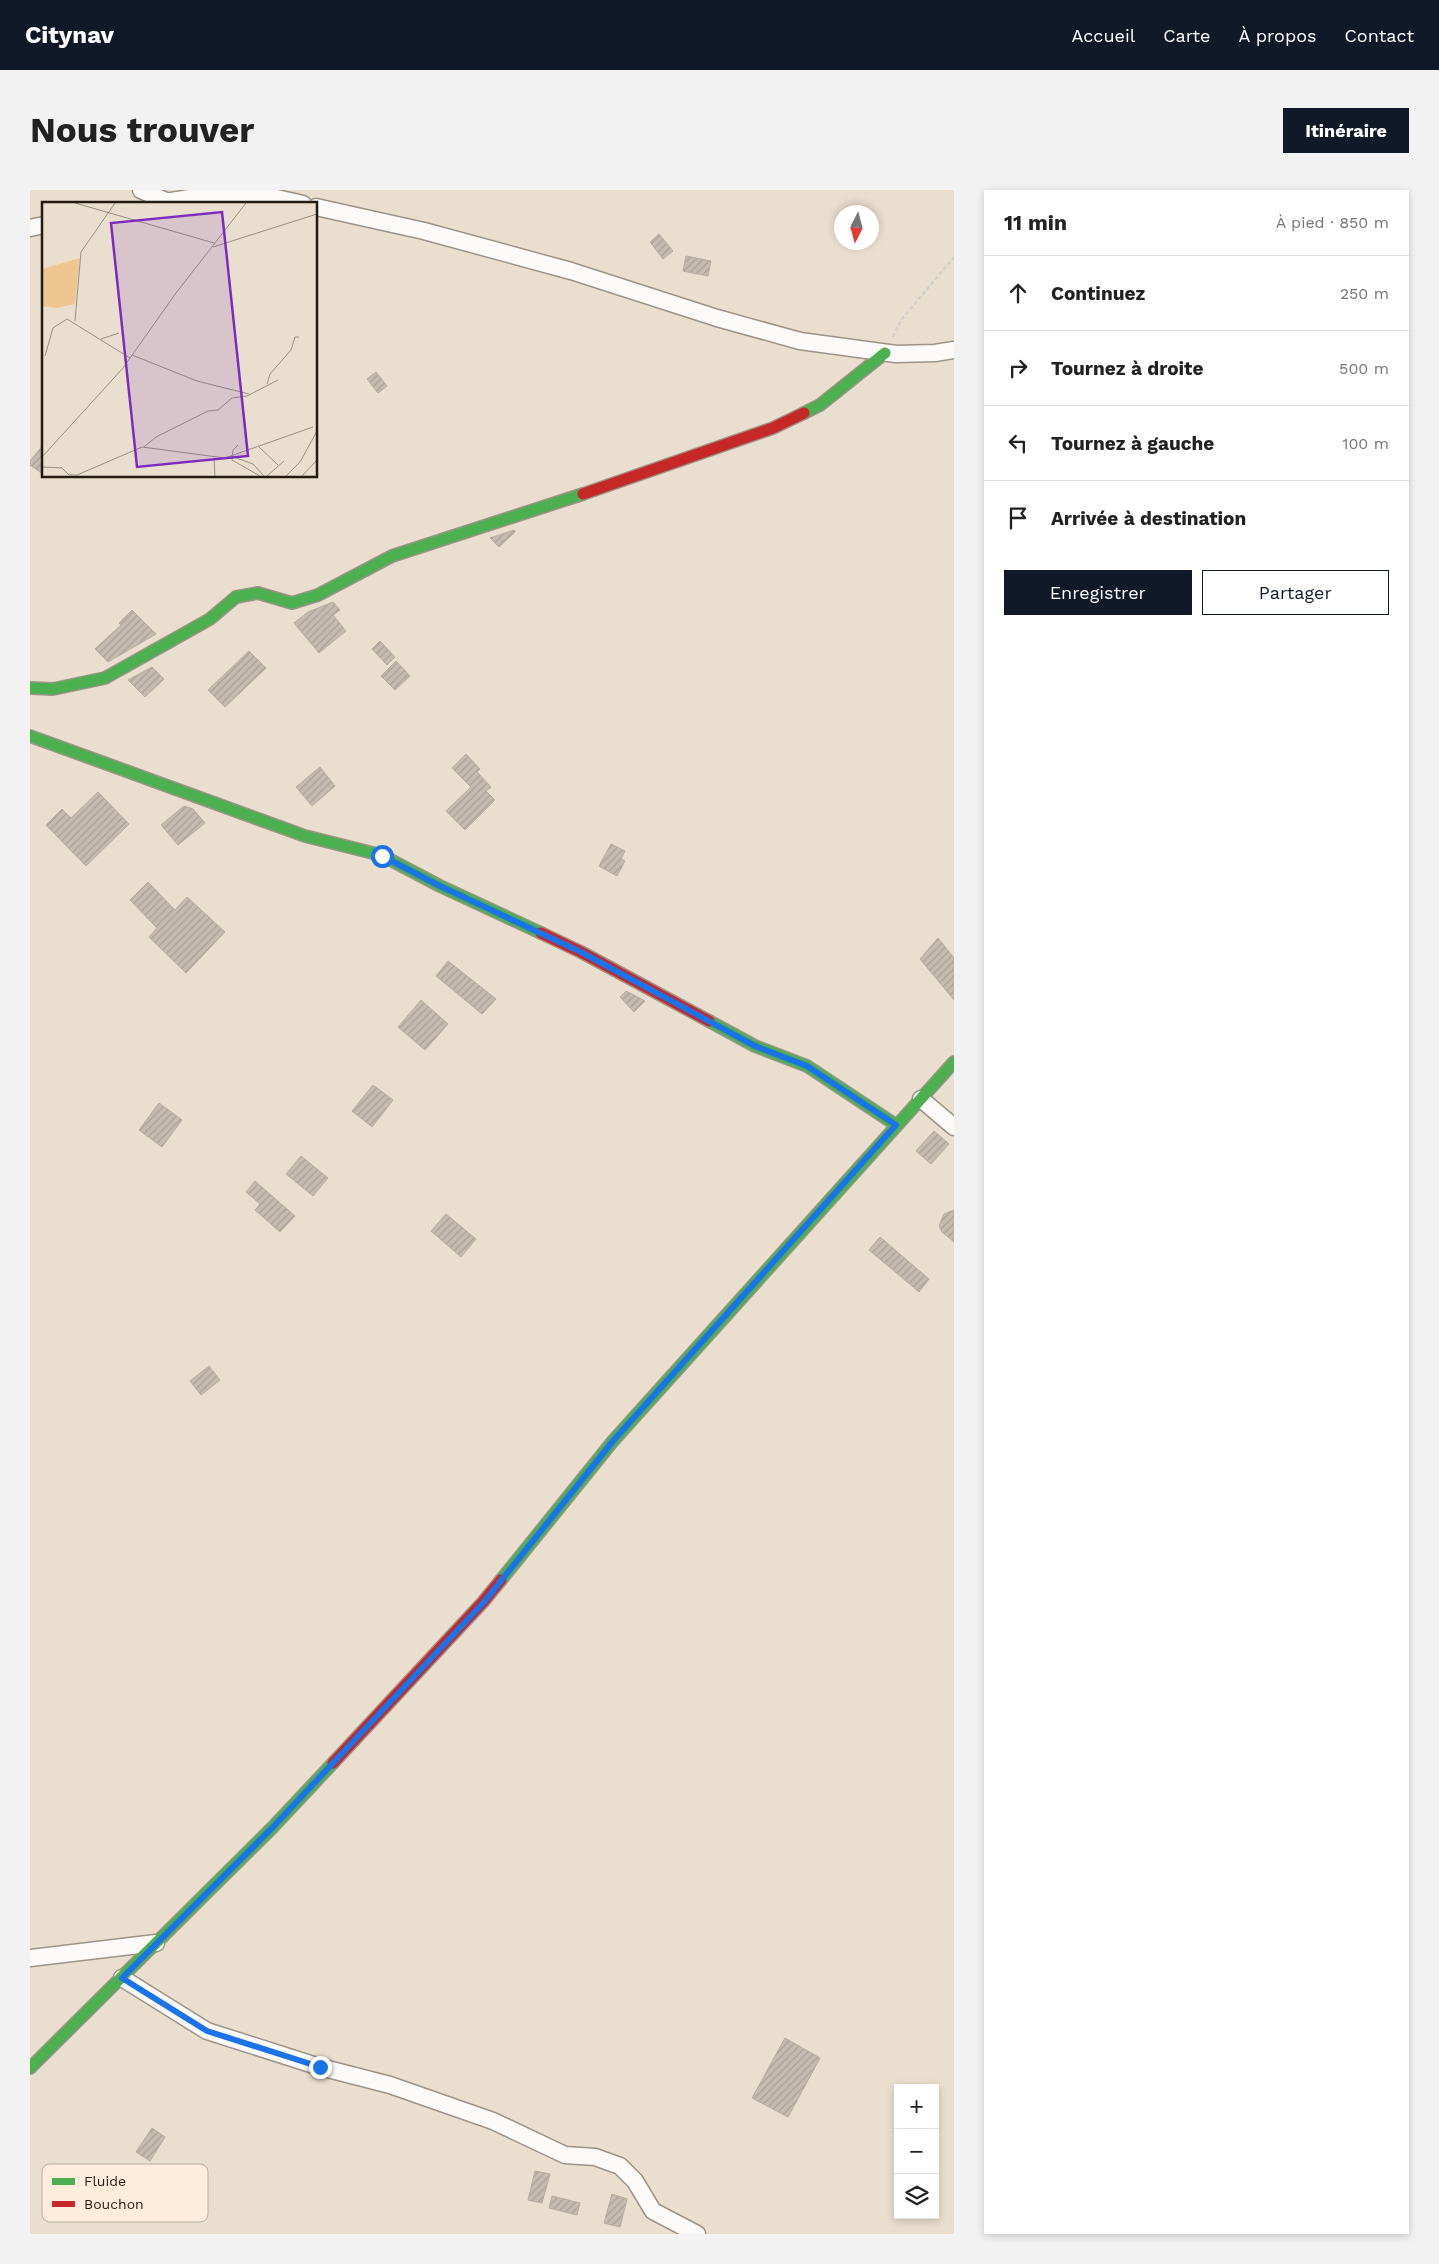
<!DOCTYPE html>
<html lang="fr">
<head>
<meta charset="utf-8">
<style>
  body { margin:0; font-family:"Work Sans",sans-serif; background:#f2f2f2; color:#222 }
  .controls { position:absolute; right:15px; bottom:15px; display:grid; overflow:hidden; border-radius:0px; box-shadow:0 2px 8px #0003 }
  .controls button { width:45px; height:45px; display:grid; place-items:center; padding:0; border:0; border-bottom:1px solid #e0e0e0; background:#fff; color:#222; font:25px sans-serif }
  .compass { position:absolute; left:804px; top:15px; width:45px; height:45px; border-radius:50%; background:#fff; box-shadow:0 2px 8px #0003; rotate:186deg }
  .stop { position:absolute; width:15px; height:15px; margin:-11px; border:4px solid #1a73e8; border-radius:50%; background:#fff }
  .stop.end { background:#1a73e8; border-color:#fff; box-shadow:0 1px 5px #0008 }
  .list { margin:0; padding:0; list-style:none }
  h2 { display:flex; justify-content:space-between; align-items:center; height:65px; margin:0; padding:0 20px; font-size:21px }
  h2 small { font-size:16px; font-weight:400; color:#767676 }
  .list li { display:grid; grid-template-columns:32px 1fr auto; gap:15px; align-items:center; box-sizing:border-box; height:75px; padding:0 20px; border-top:1px solid #e0e0e0 }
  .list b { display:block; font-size:19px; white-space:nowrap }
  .list em { font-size:16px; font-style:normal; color:#767676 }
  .actions { display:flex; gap:10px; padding:15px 20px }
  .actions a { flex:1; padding:11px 0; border:1px solid #111827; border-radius:0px; text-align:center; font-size:18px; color:#111827 }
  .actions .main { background:#111827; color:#fff }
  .icon { flex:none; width:28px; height:28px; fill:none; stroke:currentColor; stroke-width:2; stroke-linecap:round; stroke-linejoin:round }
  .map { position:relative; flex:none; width:924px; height:2044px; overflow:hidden; border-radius:0px }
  header { display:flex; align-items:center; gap:30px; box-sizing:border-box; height:70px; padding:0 25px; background:#111827; color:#fff }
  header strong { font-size:24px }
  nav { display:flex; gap:28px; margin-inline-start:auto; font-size:18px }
  .intro { display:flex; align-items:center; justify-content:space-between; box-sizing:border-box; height:120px; padding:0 30px }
  h1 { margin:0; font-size:35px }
  .button { padding:12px 22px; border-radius:0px; background:#111827; color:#fff; font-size:18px; font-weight:700 }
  main { display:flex; gap:30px; padding:0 30px }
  aside { flex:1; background:#fff; border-radius:0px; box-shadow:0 2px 8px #0003 }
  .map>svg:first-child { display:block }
</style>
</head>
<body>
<header>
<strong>Citynav</strong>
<nav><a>Accueil</a><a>Carte</a><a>À propos</a><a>Contact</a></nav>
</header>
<div class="intro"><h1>Nous trouver</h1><a class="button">Itinéraire</a></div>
<main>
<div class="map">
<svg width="924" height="2044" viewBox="0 0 924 2044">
  <defs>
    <pattern id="building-hatch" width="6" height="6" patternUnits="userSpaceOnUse" patternTransform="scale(1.25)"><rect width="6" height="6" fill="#c5bbaf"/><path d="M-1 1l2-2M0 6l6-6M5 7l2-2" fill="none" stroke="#a9a096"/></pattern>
  </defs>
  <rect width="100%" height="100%" fill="#eadece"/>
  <path fill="url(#building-hatch)" stroke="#b5ab9f" d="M629,44L643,61L633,69L620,52Z
    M656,66L681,71L678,86L653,81Z
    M346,182L357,196L348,203L337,189Z
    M14,254V285L0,275V271Z
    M484,340L485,342L469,357L460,348Z
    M303,412L310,420L303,425L316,441L289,463L264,433L278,422Z
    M102,420L126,444L78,472L65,459L91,435L89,433Z
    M350,451L365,467L357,475L342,459Z
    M219,461L236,478L195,517L178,500Z
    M366,471L380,486L365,500L351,486Z
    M122,477L134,489L115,507L98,490Z
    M436,564L450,579L447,582L461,597L456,601L465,610L435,640L416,621L441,597L422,578Z
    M290,577L305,596L282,616L266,597Z
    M68,602L99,634L56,676L16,635L32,619L41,628Z
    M154,616L163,619L175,633L148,655L131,635Z
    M581,654L595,661L591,669L595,671L587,686L569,676Z
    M118,692L145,720L157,707L195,742L156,783L119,747L127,738L100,710Z
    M908,748L924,768V810L890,769Z
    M418,771L466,809L452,824L406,786Z
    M596,801L615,811L604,822L590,807Z
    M391,810L418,834L395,860L368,837Z
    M343,895L363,910L342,937L322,921Z
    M129,913L152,930L132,957L109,940Z
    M904,941L919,954L901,974L886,961Z
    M271,966L298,988L283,1006L256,984Z
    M225,991L265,1026L250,1042L225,1020L230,1014L216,1002Z
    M924,1020V1052L912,1042L909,1036L914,1024Z
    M416,1024L446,1049L431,1067L401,1041Z
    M850,1047L899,1089L889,1102L839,1060Z
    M179,1176L190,1190L171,1205L160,1191Z
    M755,1848L790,1868L758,1927L722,1908Z
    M122,1938L135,1947L120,1971L106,1962Z
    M505,1981L520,1984L512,2013L498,2010Z
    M582,2004L597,2009L590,2037L574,2033Z
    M522,2006L550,2013L547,2025L519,2018Z"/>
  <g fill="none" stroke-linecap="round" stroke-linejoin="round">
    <g stroke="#9c9388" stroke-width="19">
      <path id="street" d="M111,0L136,11
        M122,14L191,3L242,7L273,14
        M286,17L394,41L541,81L687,128L770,151L866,164L905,163L924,160
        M0,38L14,35
        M891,909L924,937
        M0,1768L126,1753
        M92,1788L177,1841L290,1877L360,1895L463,1931L535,1965L565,1967L590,1976L605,1991L623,2021L667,2044"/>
    </g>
    <g stroke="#9c9388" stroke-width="14">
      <path id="fast" d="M774,223L790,215L855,163
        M0,498L23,499L75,488L180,429L206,407L228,403L262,413L288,405L362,366L553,304
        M0,546L275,646L351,665L410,696L511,743
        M679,831L725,856L777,876L866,935
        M471,1390L583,1251L924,872
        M0,1878L243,1637L303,1573"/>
    </g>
    <g stroke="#9c9388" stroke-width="14">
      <path id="jam" d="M553,304L743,238L774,223
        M511,743L551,762L679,831
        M303,1573L453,1412L471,1390"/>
    </g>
    <path stroke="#d2cfcb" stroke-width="2.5" stroke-dasharray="4 2.5" stroke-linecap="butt" d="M863,147L872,129L924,67"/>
    <use href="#street" stroke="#fcfaf8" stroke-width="16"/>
    <use href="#fast" stroke="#4caf50" stroke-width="11"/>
    <use href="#jam" stroke="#c62828" stroke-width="11"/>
  </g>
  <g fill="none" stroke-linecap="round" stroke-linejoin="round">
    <path stroke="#1a73e8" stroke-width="6" d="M290,1877L177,1841L92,1788L243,1637L454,1412L583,1251L866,935L777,876L725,856L551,762L410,696L352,666"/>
  </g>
  <g transform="translate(12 12)">
    <rect width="275" height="275" fill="#eadece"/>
    <path d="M38,56L33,102L15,106L0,104V67Z" fill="#efc690"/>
    <path fill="none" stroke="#9a9082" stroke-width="1" d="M33,1L172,41M171,45L275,12M33,119L39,50L73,1M59,137L77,131M90,153L155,179L207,192M3,154L11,126L25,117L88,156M225,182L228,172L249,148L253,135H257M196,243L191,248L190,258L218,274M102,245L114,235L166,209L176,208L190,196L205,194L236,178M217,245L236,263M189,254L211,262L222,274M0,255L81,166L134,91L204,1M172,256L173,274M0,265L20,266L27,273H35L100,245L183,256L271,225M225,274L242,259M244,274L258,260L275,229M260,274L275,258"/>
    <path fill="#7b2cbf" fill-opacity="0.15" stroke="#7b2cbf" stroke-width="2.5" d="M180,10L206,254L95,265L69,21Z"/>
    <rect width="275" height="275" fill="none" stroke="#231a10" stroke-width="2.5"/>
  </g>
  <rect x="12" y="1974" width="166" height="58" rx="8" fill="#fceddd" stroke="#bbaea0" stroke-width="1"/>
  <rect x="22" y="1988" width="23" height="7" fill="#4caf50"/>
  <rect x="22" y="2011" width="23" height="6" fill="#c62828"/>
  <g font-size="14" fill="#231a10">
    <text x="54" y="1996">Fluide</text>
    <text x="54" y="2019">Bouchon</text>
  </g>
</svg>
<div class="controls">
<button>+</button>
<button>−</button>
<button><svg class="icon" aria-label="layers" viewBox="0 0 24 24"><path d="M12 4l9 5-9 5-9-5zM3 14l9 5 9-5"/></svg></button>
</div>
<svg class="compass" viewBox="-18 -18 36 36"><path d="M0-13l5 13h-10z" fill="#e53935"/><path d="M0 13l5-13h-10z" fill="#767676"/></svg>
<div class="stop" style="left:352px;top:666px"></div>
<div class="stop end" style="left:290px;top:1877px"></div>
</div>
<aside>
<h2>11 min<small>À pied · 850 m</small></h2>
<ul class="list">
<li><svg class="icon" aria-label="ahead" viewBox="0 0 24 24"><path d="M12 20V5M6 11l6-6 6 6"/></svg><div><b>Continuez</b></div><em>250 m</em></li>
<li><svg class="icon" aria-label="right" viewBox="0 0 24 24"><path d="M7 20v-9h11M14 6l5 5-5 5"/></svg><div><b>Tournez à droite</b></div><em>500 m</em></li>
<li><svg class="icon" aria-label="left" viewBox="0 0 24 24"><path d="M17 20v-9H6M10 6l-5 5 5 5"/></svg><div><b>Tournez à gauche</b></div><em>100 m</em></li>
<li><svg class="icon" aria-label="arrive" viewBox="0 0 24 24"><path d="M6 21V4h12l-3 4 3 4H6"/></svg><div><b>Arrivée à destination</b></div></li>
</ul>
<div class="actions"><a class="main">Enregistrer</a><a>Partager</a></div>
</aside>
</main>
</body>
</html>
